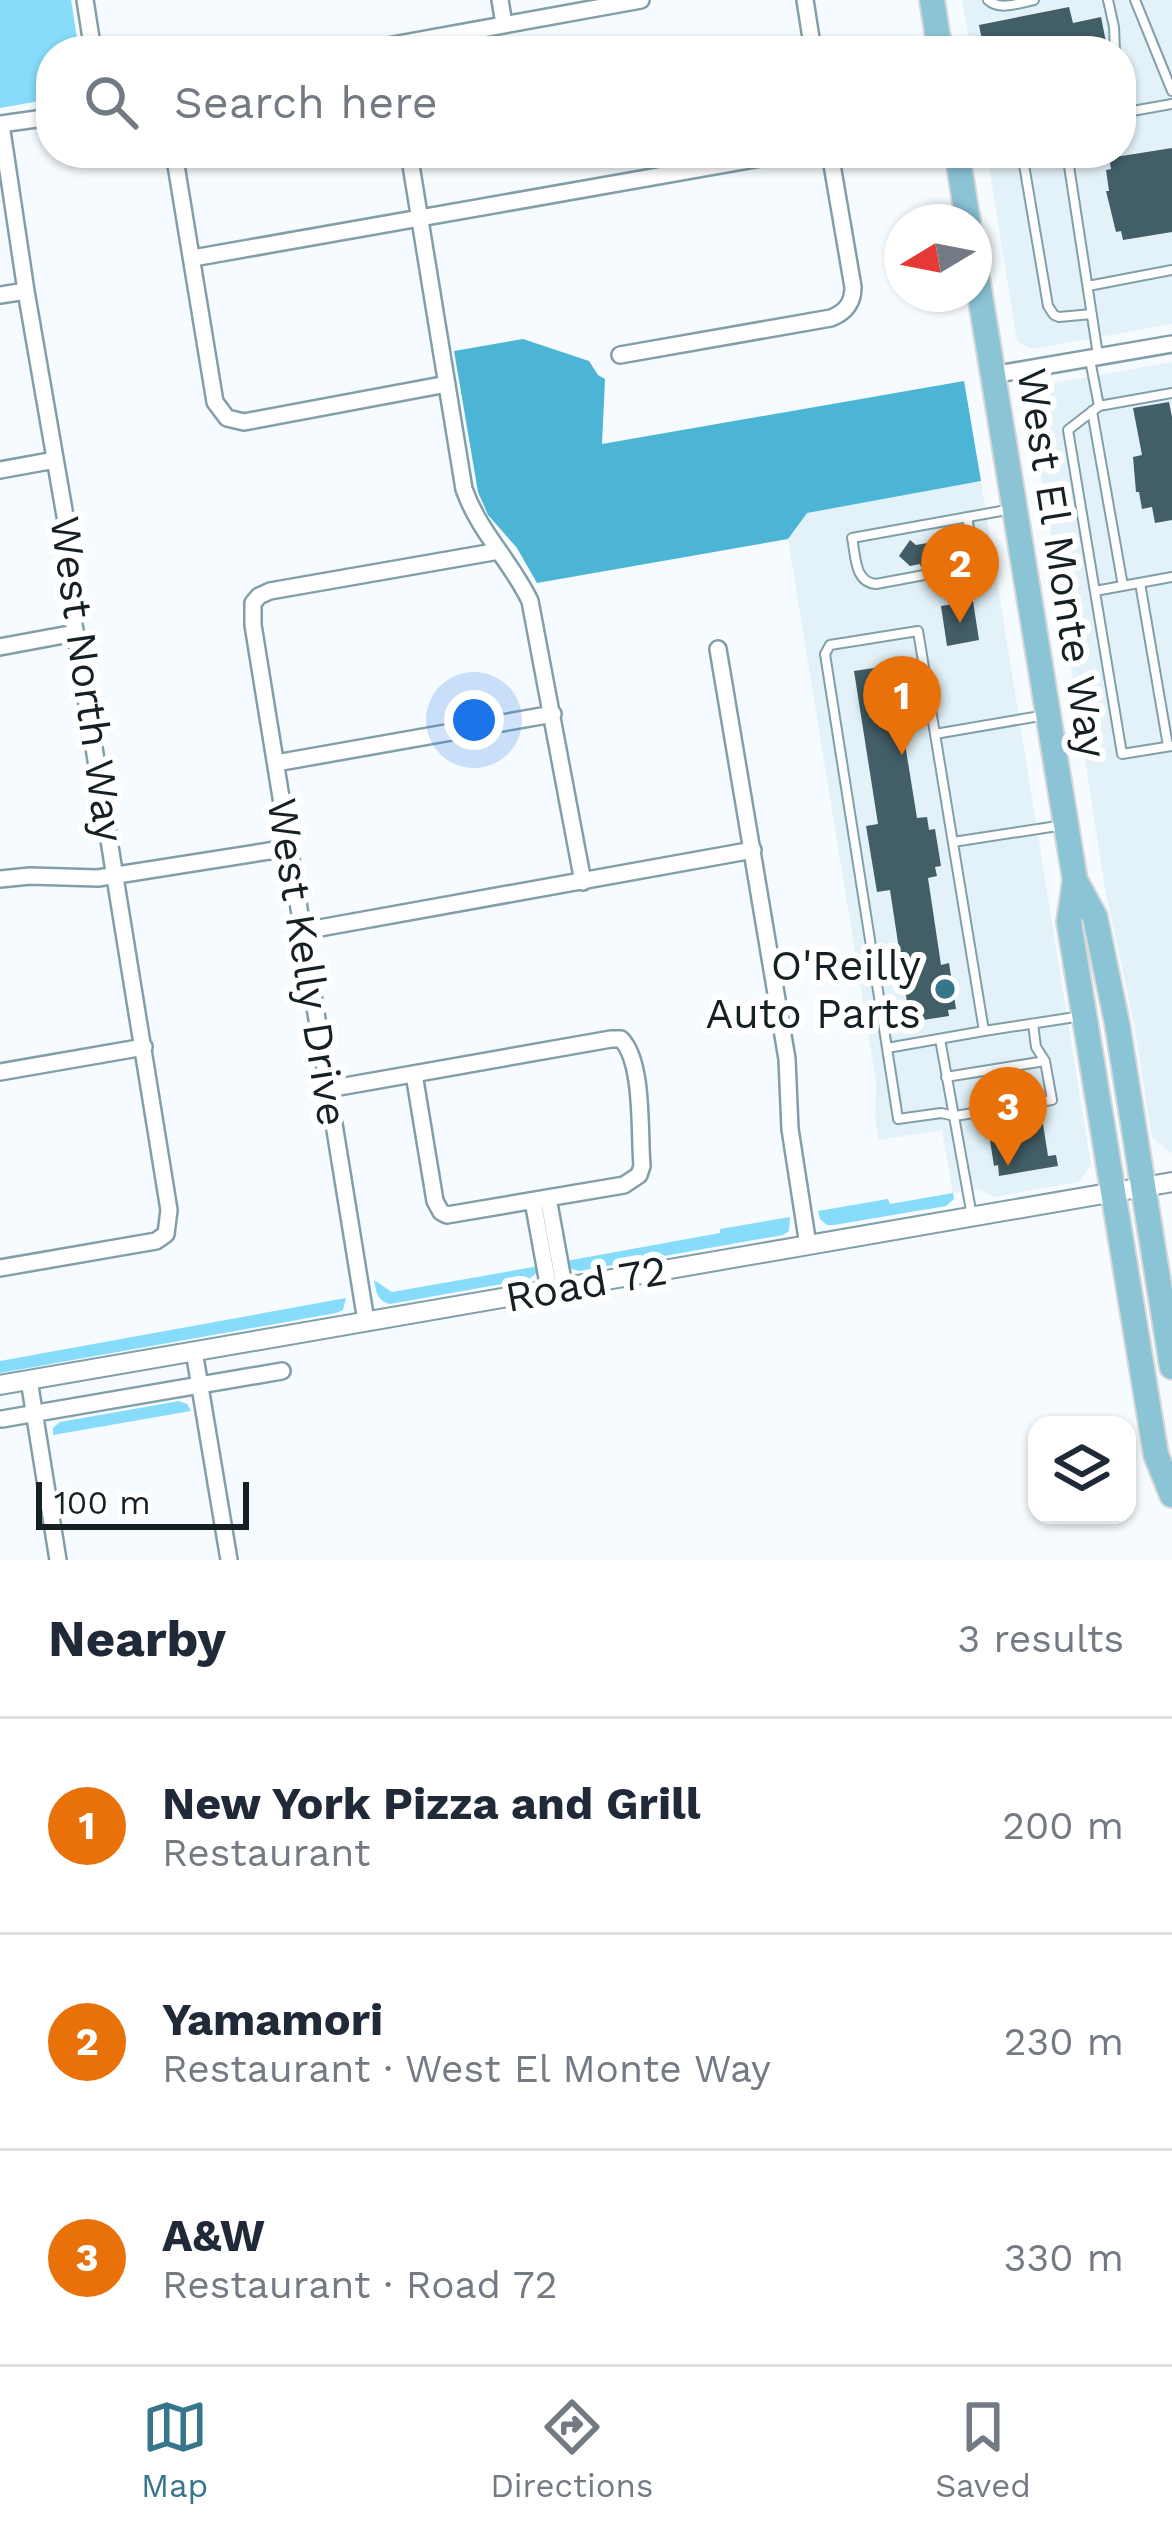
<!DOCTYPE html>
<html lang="en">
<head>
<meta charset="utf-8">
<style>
  body { margin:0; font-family:"Work Sans",sans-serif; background:#f2f2f3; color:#1f2937 }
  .controls { position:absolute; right:36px; bottom:36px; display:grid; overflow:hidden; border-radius:24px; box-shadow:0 3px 9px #0004 }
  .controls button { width:108px; height:108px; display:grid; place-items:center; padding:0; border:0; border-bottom:3px solid #e0e1e3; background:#fff; color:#1f2937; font:60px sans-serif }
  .compass { position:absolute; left:884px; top:204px; width:108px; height:108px; border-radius:50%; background:#fff; box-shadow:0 3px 9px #0004; rotate:260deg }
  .scale { position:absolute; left:36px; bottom:30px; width:213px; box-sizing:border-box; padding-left:12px; border:6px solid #152024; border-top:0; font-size:33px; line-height:42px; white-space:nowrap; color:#152024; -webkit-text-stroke:9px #fff; paint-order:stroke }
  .you { position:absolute; left:474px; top:720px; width:42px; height:42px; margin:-30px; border:9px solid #fff; border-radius:50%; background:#1a73e8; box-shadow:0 0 0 18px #1a73e833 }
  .badge { display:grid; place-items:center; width:78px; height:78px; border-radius:50%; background:#36758a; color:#fff; font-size:39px; font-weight:700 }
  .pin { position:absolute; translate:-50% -99px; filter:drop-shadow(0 3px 6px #0008) }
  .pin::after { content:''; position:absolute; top:63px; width:42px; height:36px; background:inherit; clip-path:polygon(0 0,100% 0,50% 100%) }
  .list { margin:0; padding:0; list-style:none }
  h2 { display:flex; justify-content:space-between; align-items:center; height:156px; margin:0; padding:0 48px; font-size:51px }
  h2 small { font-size:39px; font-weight:400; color:#747a83 }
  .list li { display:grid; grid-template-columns:78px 1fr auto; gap:36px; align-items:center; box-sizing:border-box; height:216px; padding:0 48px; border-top:3px solid #e0e1e3 }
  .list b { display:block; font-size:45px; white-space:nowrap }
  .list p { margin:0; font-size:39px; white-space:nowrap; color:#747a83 }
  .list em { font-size:39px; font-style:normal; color:#747a83 }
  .icon { flex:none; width:66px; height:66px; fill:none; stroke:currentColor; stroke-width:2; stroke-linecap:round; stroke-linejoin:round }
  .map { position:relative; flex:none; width:1172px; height:1560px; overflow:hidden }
  .search { position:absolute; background:#fff; box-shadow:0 3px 9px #0004; left:36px; right:36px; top:36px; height:132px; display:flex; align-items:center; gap:30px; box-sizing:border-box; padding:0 42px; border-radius:48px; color:#747a83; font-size:45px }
  .sheet { height:804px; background:#fff }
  nav { display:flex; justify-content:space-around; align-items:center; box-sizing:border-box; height:168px; border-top:3px solid #e0e1e3; background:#fff; font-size:33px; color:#747a83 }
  nav a { display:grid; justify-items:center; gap:6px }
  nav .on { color:#36758a }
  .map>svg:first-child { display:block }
</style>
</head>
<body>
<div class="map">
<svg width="1172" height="1560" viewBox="0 0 1172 1560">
  <rect width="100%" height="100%" fill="#f5fbfe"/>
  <path fill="#e2f2f8" d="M962,0H1172V324L1032,349L1017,341L987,153H1121V51H971Z
    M1172,362V1153L1152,1138L1134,1024L1104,883L1046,502L1027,399L1037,386Z
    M981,481L1091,1165L1079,1182L994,1197L980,1189L953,1193L942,1130L879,1140L875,1120L876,1081L788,539L806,513Z"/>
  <path fill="#86dcfa" d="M0,0H71L79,51H51V99L0,108Z
    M953,1193L954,1199L946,1206L834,1225H827L820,1219L818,1211L888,1199L890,1204Z
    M790,1217L789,1231L783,1235L579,1271L572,1269L566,1261L720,1233V1229Z
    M539,1266V1271L529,1279L390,1304C377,1301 376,1291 374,1280L392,1292Z
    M346,1298L343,1310L336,1313L0,1373V1361Z
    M179,1401L187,1404L191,1411L53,1435V1428L60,1422Z"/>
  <path fill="#4cb5d6" d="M523,339L589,361L598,375L605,379L602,444L964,381L981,481L807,513L788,539L537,583L517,548L488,515L478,492L454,351Z"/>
  <path fill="#425e67" d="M1069,7L1073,23L1101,17L1106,42L1078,48L1079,51H984L979,25Z
    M1172,148V232L1123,240L1121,231L1116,232L1106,191H1109L1106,170L1111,169L1109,158Z
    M1169,402L1172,417V520L1155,523L1152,507L1142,509L1139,492H1136L1133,457L1142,455L1133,408Z
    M950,539L952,554L941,556L943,563L921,567L920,564L910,566L899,556L910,540L916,545Z
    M973,601L979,640L947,646L941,606Z
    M894,665L896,677L902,676L909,724L902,725L917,818L927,817L929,830L935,829L941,866L935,867L937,876L928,878L941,965L949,963L956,1009L948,1010L949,1016L910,1022L890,890L877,892L866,826L878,824L854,671Z
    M1043,1124L1048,1156L1056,1155L1058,1166L999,1176L998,1165L994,1166L989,1134Z"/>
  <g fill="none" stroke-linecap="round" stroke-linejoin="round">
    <g stroke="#829fa9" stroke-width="12">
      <path id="service" d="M988,0C1000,11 1019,3 1034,0
        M1108,0L1114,27L1115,51
        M1135,0L1172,91
        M1121,113L1172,104
        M1022,153L1048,306L1054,315L1059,317L1092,314
        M1067,153L1098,355
        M1088,286L1172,270
        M1090,360L1099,406L1172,393
        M1099,406L1068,430L1122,754L1172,746
        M1092,411L1123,586
        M967,517L974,555L967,567L876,584C854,582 856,556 852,538L1012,509
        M1140,583L1168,746
        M1095,591L1172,577
        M935,734L918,631L830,645L825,654L887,1048L984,1031L935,734L1046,715
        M953,842L1064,825
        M984,1031L1082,1016
        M940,1039L972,1216
        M887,1048L898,1119L941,1113L955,1116L1052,1100L1045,1061L1036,1047L1033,1024
        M946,1077L1045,1061"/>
    </g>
    <g stroke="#829fa9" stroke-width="20">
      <path id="minor" d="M85,0L93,51
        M500,0L504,24
        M805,0L813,51
        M360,51L641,0
        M0,124L51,117
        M174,153L215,402L227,418L244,422L447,384
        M409,153L464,489C479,532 511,561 530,601L583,882
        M193,258L789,153
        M0,295L26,291
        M620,355L831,318C846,312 853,303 853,287L830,153
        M992,375L1172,344
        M0,470L55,460
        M0,647L75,633
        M718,649L787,1059L790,1129L808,1245
        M276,763L553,714
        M0,879L30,876L98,878L288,848
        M303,931L753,850
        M0,1072L144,1047
        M328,1089L611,1039H621C644,1062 639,1133 642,1166L639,1175L624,1185L447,1215L441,1212L435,1201L414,1074
        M548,1198L564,1286
        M533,1201L549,1289
        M0,1268L156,1241L166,1234L169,1210L72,612L69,539L26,291L1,124
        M366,1321L253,625V603L259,596L270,591L499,551
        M194,1351L229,1560
        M29,1380L58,1560
        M2,1419L282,1371"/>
    </g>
    <g stroke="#829fa9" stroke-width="22">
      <path id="tertiary" d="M0,1385L1172,1182"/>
    </g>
    <g stroke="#d5d7d8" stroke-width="28">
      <path id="primary" d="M932,0L940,51
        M957,153L968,222
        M974,258L1075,880L1069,922L1156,1455L1172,1495
        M1075,880L1095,917L1117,1023L1172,1367"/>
    </g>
    <use href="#service" stroke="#fff" stroke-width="8"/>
    <use href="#minor" stroke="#fff" stroke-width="15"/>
    <use href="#tertiary" stroke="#fff" stroke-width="18"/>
    <use href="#primary" stroke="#8bc4d5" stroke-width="24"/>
  </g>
  <circle fill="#36758a" stroke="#fff" stroke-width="4.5" cx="945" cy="989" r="12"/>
  <g text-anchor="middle" stroke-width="12" stroke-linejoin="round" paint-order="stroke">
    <g font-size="42" fill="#152024" stroke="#fff">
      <text transform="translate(1063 563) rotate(81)" y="15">West El Monte Way</text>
      <text transform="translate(88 679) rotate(82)" y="15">West North Way</text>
      <text transform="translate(308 962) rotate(81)" y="15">West Kelly Drive</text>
      <text transform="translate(586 1283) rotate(-10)" y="15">Road 72</text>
    </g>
    <g font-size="42" fill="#152024" stroke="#fff" text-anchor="end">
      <text x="921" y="980">O'Reilly<tspan x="921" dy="48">Auto Parts</tspan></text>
    </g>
  </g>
</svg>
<div class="controls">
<button><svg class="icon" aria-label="layers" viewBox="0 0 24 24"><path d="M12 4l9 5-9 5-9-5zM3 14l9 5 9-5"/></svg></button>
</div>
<svg class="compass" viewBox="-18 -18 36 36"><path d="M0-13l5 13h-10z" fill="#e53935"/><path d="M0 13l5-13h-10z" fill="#747a83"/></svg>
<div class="scale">100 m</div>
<div class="you"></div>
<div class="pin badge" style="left:902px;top:755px;background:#e8710a">1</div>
<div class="pin badge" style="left:960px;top:623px;background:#e8710a">2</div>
<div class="pin badge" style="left:1008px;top:1166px;background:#e8710a">3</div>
<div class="search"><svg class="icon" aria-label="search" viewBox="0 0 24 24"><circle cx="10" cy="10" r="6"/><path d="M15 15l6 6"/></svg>Search here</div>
</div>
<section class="sheet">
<h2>Nearby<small>3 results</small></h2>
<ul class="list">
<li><span class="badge" style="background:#e8710a">1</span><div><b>New York Pizza and Grill</b><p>Restaurant</p></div><em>200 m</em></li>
<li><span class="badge" style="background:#e8710a">2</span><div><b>Yamamori</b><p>Restaurant · West El Monte Way</p></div><em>230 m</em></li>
<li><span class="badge" style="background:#e8710a">3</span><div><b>A&amp;W</b><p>Restaurant · Road 72</p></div><em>330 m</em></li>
</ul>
</section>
<nav>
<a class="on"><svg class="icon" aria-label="map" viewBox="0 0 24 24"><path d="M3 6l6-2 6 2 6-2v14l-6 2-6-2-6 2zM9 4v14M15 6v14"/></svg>Map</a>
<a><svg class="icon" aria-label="directions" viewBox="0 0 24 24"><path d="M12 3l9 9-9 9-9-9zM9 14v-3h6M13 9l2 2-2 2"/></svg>Directions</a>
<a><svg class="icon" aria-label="saved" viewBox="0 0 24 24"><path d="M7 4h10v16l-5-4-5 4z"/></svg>Saved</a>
</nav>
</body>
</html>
